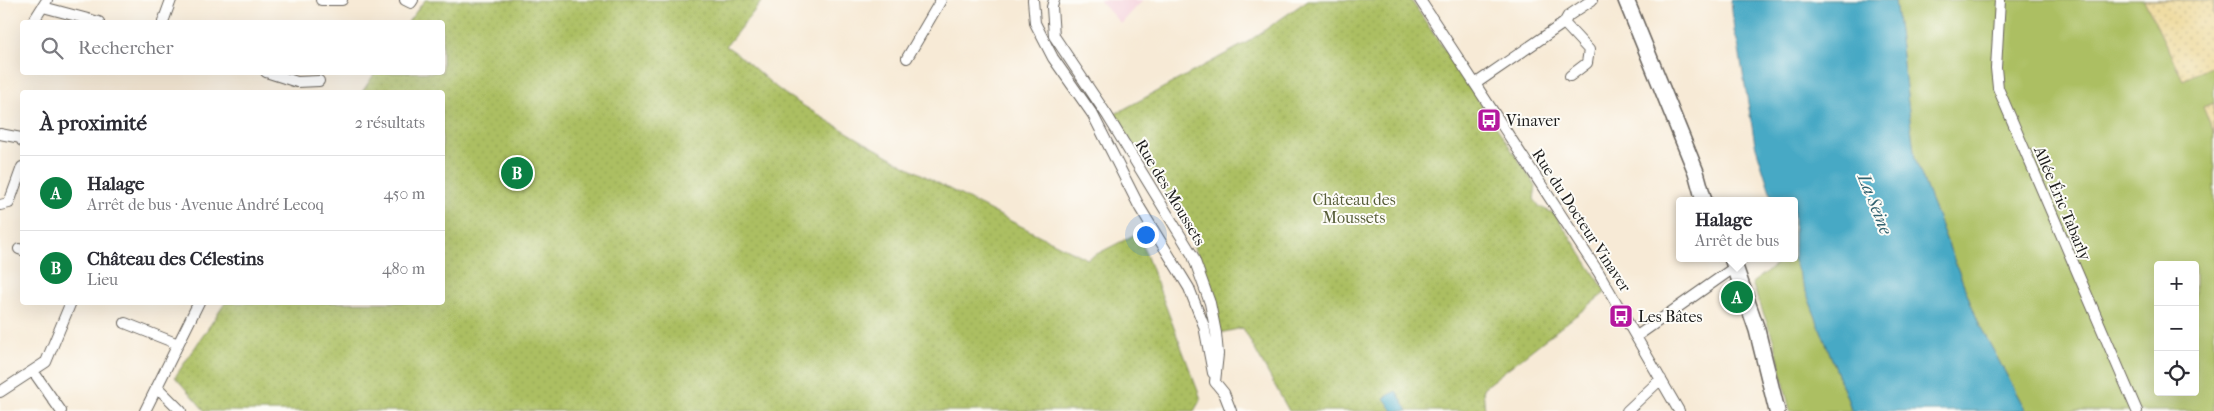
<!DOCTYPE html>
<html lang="fr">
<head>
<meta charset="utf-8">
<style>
  body { margin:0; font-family:"IM FELL French Canon",serif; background:#f2f2f3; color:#2b2b33 }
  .controls { position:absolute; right:15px; bottom:15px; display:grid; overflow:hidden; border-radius:5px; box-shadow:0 5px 20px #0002 }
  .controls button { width:45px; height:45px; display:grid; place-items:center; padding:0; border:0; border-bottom:1px solid #e1e1e2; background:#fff; color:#2b2b33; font:25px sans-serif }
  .you { position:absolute; left:1145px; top:234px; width:18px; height:18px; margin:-12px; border:4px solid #fff; border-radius:50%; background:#1a73e8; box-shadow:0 0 0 8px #1a73e833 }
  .badge { display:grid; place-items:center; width:32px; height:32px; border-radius:50%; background:#0b8043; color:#fff; font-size:16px; font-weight:700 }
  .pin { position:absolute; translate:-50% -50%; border:2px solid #fff; box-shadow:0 1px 5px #0006 }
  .popup { position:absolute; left:1676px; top:197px; width:122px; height:65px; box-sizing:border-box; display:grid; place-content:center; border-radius:5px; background:#fff; filter:drop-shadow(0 1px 4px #0005); font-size:16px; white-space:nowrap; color:#7c7c81 }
  .popup b { font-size:19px; color:#2b2b33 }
  .popup::after { content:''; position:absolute; left:50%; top:100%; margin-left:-10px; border:10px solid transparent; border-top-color:#fff }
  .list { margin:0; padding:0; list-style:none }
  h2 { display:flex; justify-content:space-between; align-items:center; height:65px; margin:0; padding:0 20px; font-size:21px }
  h2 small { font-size:16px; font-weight:400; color:#7c7c81 }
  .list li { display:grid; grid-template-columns:32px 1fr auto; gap:15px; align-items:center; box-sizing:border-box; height:75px; padding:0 20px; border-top:1px solid #e1e1e2 }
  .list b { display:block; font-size:19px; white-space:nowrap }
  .list p { margin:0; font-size:16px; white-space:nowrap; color:#7c7c81 }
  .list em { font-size:16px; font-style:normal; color:#7c7c81 }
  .icon { flex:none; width:28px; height:28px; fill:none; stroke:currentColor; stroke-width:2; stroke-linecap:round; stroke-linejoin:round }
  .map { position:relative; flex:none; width:2214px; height:411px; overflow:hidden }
  .search { position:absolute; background:#fff; box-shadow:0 5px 20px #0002; left:20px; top:20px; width:425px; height:55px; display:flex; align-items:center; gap:12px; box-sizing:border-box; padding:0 18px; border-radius:5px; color:#7c7c81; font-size:19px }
  .panel { position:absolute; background:#fff; box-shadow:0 5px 20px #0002; left:20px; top:90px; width:425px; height:215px; border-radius:5px }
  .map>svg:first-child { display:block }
</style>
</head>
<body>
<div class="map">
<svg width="2214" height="411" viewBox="0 0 2214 411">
  <defs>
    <pattern id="sand-dots" width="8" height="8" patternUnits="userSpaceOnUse" patternTransform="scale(1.25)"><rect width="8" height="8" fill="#eeda9e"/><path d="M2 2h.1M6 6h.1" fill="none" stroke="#ccba88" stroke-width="1.8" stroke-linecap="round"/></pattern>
    <pattern id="park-dots" width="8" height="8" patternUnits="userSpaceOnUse" patternTransform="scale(1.25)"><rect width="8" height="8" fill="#acbf62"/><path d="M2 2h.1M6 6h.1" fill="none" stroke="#93a454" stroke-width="1.8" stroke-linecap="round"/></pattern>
  </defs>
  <rect width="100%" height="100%" fill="#fdfcf7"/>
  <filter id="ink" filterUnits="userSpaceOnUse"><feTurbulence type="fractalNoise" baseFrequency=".02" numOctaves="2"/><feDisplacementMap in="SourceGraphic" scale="10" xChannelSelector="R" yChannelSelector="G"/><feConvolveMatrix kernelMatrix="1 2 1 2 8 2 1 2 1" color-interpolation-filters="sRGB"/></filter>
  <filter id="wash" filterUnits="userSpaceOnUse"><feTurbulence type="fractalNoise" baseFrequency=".0096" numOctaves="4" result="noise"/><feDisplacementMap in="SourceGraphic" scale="20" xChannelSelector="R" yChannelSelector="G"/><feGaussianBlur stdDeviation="1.12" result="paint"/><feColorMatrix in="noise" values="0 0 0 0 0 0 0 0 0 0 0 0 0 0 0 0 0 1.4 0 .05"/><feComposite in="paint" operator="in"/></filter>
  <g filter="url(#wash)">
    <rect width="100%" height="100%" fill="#f7ead6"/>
    <path fill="#f5cfda" d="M1099,0H1143L1121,24Z"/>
    <path fill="#acbf62" stroke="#646e3f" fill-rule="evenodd" d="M1895,0H2214V411H2026L1979,324L1915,159ZM2158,265H2195V392H2158Z
      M1785,258H1793L1852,411H1790L1775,344L1752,283Z"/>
    <path fill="url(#sand-dots)" stroke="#857b5d" d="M2144,0H2214V65L2183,80Z
      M2214,103V134L2203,107Z"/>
    <path fill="url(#park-dots)" stroke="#646e3f" d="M425,0H763L726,46C750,61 769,85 794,100C888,159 987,210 1087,259L1138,233L1201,399L1194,411H205L175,377L225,303L442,302V92H362L375,73L442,72V22H408Z
      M1308,0H1411L1536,186L1534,199L1540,207L1555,214L1606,292L1483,388L1485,411H1289L1243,328L1219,333L1209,290L1185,222L1113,115L1246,43Z"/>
    <path fill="#46a9c5" stroke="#316270" d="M1731,0H1895L1915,159L1979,324L2026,411H1852L1793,258H1794V201H1773L1755,144L1738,44L1734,31Z
      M1396,391L1408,411H1393L1384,398Z"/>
  </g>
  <g filter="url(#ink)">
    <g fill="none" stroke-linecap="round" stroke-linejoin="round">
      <g stroke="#69645d" stroke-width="12">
        <path id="street" d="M321,0H342
          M405,0L411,3L413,0
          M1033,0L1035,23L1053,58L1093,115L1140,208L1189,288L1204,326L1213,373
          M1054,0L1052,7L1054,36L1107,115L1193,256L1210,303L1216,333L1218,354L1215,382L1224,393L1231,411
          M1420,0L1599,273L1679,411
          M2000,0L1996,68L1998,88L2137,411
          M43,7L99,22
          M33,22L47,0
          M163,22L171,0
          M1564,23L1589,50L1587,63L1570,76
          M907,58L941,0
          M266,72L297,82L319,81
          M1475,84L1564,23L1568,16L1592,0
          M0,134L21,138L22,141
          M0,205L9,203L22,167
          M19,249L22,250
          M125,323L178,344
          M1637,336L1735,267
          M33,371L61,411
          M157,387L181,411
          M0,392L46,362L71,302
          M145,411L199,302
          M1627,411L1661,379"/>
      </g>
      <g stroke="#69645d" stroke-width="18">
        <path id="secondary" d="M1626,0L1696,172L1704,201
          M1732,258L1757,330L1777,411"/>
      </g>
      <use href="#street" stroke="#fff" stroke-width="10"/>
      <use href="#secondary" stroke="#fff" stroke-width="15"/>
    </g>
  </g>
  <defs>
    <g id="bus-square" transform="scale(1.25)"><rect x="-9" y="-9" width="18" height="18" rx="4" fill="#b5179e" stroke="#fdfcf7"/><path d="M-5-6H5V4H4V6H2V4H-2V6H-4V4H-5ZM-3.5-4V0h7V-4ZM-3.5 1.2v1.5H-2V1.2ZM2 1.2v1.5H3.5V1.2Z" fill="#fff"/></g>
  </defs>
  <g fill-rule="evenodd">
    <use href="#bus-square" x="1489" y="120"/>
    <use href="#bus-square" x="1621" y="316"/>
  </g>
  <g text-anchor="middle" stroke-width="4" stroke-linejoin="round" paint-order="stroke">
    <g font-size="16" fill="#1c1c1c" stroke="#fdfcf7" text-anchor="start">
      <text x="1506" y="126">Vinaver</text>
      <text x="1638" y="322">Les Bâtes</text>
    </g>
    <g font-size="16" fill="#1c1c1c" stroke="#fdfcf7">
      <text transform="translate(1171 192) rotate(59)" y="6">Rue des Moussets</text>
      <text transform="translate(2063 203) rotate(67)" y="6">Allée Éric Tabarly</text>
      <text transform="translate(1582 220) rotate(57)" y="6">Rue du Docteur Vinaver</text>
    </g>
    <g font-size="16" fill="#565d38" stroke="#fdfcf7">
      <text x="1354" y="205">Château des<tspan x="1354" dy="18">Moussets</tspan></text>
    </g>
    <g font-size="18" font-style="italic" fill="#316270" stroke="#fdfcf7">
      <text transform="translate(1875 204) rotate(68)" y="6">La Seine</text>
    </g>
  </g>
</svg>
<div class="controls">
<button>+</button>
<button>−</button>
<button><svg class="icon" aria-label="locate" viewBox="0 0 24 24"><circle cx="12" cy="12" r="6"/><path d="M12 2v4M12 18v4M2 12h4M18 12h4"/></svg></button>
</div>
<div class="you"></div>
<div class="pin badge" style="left:1737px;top:297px">A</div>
<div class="popup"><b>Halage</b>Arrêt de bus</div>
<div class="pin badge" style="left:517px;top:173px">B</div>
<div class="search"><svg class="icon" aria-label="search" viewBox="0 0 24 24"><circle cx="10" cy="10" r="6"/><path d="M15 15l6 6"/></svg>Rechercher</div>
<section class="panel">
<h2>À proximité<small>2 résultats</small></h2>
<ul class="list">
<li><span class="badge">A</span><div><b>Halage</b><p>Arrêt de bus · Avenue André Lecoq</p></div><em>450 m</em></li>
<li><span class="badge">B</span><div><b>Château des Célestins</b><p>Lieu</p></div><em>480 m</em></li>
</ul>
</section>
</div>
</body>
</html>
